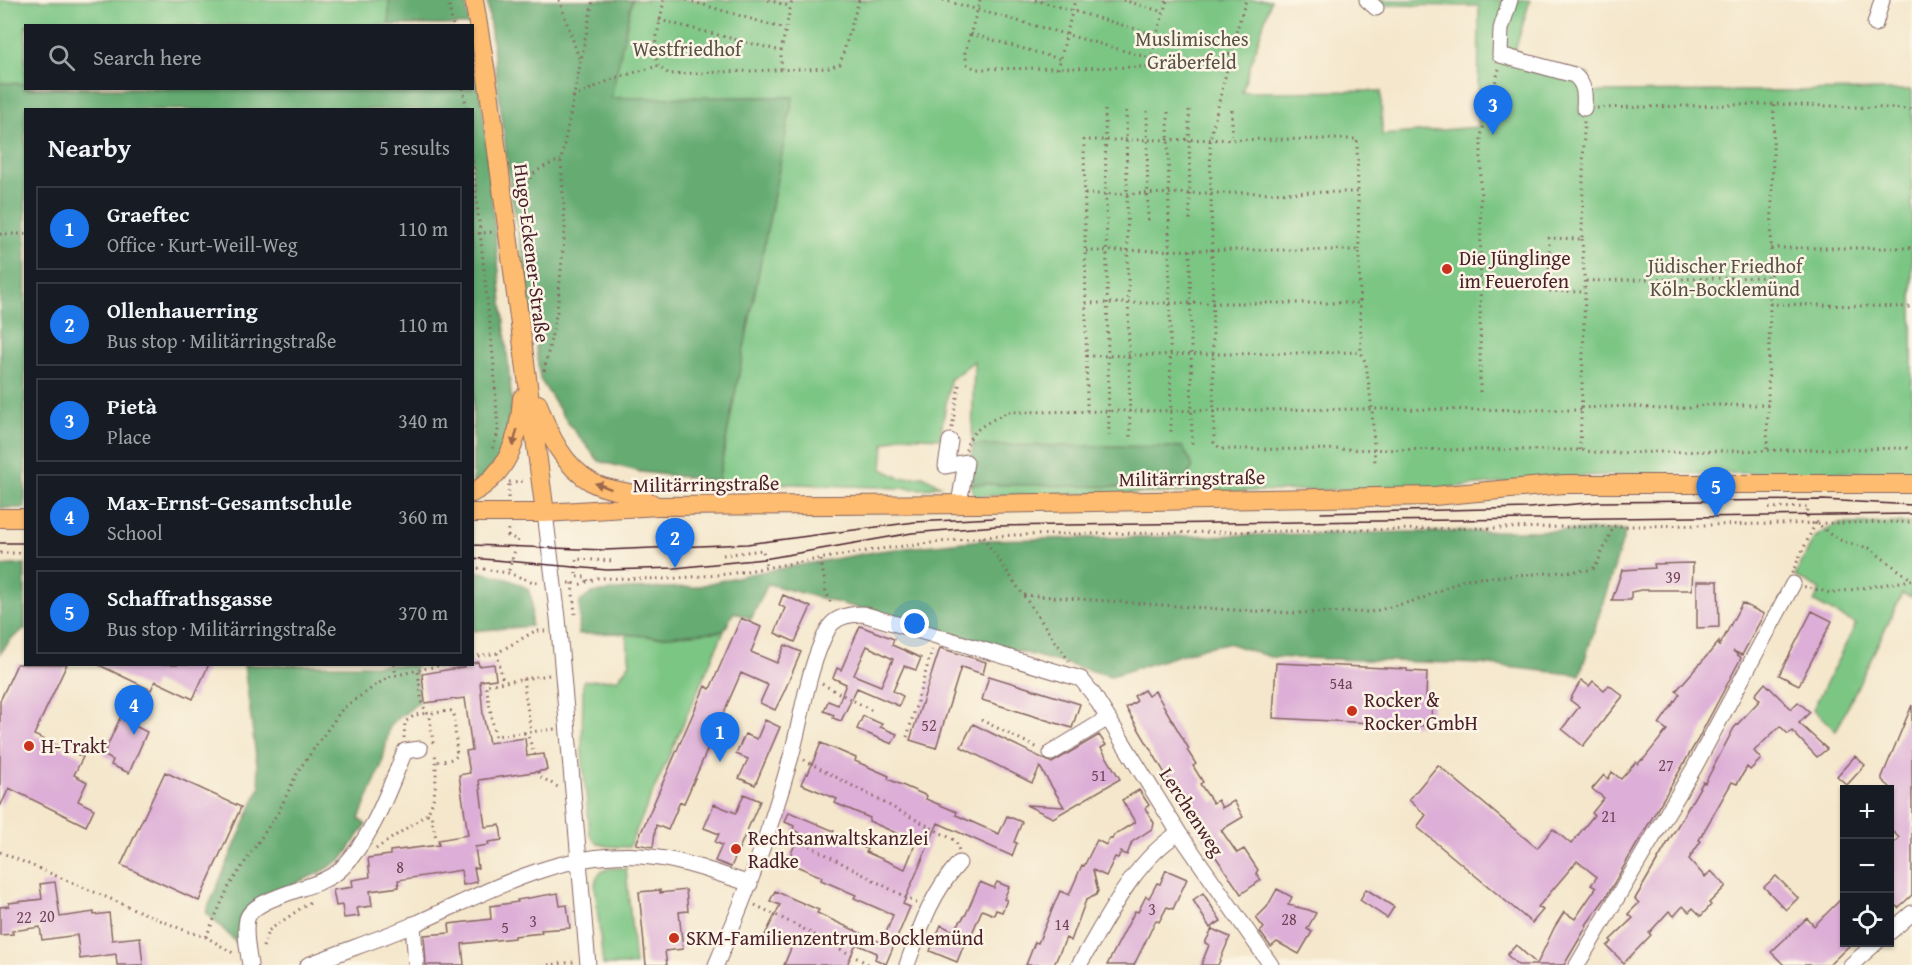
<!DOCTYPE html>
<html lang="en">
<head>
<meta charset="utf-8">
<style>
  body { margin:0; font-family:"Gentium Book Plus",serif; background:#20242c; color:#f1f3f6 }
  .controls { position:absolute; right:18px; bottom:18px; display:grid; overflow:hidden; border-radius:0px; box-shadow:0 2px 4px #0004 }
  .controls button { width:54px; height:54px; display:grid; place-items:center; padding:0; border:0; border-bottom:2px solid #363941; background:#171b24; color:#f1f3f6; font:30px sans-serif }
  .you { position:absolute; left:915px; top:624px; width:21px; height:21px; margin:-15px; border:4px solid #fff; border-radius:50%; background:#1a73e8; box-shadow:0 0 0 9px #1a73e833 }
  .badge { display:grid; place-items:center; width:39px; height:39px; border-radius:50%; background:#1a73e8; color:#fff; font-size:20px; font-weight:700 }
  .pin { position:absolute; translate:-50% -50px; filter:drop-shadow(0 2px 3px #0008) }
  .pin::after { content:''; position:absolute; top:32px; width:21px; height:18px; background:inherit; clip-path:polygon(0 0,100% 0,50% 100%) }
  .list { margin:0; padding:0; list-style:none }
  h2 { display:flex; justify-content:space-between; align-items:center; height:78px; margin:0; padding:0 24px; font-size:26px }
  h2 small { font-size:20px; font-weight:400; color:#9ea1a6 }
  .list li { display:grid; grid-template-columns:39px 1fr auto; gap:18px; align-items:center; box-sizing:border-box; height:84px; margin:0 12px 12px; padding:0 12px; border:2px solid #363941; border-radius:0px }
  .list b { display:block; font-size:22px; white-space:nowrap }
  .list p { margin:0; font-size:20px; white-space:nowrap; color:#9ea1a6 }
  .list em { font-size:20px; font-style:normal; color:#9ea1a6 }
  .icon { flex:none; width:33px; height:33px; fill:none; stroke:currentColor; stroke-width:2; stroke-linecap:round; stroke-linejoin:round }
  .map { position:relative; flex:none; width:1912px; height:965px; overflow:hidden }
  .search { position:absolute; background:#171b24; box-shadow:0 2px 4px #0004; left:24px; top:24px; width:450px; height:66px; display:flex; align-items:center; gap:15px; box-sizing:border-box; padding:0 21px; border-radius:0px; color:#9ea1a6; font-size:22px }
  .panel { position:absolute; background:#171b24; box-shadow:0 2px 4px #0004; left:24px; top:108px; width:450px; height:558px; border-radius:0px }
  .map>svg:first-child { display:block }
</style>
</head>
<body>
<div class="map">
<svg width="1912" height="965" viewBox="0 0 1912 965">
  <rect width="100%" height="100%" fill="#fcf5e5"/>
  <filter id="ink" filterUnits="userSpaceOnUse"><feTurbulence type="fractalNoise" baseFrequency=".0167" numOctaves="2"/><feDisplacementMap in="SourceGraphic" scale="12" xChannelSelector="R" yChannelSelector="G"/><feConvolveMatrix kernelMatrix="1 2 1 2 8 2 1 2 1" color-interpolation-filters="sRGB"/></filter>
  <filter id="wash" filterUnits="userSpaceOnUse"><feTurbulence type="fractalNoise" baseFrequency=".008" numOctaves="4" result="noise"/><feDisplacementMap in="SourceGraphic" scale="24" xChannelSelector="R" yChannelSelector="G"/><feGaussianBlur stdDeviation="1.35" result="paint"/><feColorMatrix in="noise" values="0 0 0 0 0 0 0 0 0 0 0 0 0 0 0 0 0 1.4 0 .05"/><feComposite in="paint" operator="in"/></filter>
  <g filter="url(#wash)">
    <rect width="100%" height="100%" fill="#f4e7cc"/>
    <path fill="#7cc684" stroke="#637258" stroke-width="1.5" d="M0,0H389V25L26,26L25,84L0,83Z
      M632,0H1271L1242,92L1381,91L1382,135L1478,127L1479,6L1380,5L1376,0H1530L1514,54L1589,74L1590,92L1912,90V472L1638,474L1583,476L1443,488L974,496L971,484L1179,488L1183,447L972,445L974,361L950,380L940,438L901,436L884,444L882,469L900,478L923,476L940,485L925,489L718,481L793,97L610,98Z
      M1912,523V597L1902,594L1836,731L1813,709L1856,624L1814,602L1820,590L1795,576L1814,538L1836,524Z
      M724,631L629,847C614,846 598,849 590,835L582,753L583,681L618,679L630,663L626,634L656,637Z
      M612,868H626L635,965H603L595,885C596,874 602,870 612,868Z"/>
    <path fill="#65ab72" stroke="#58654e" stroke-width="1.5" d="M389,0H465L469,25H389Z
      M487,0H632L611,98L793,97L718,481L641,472L599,461L568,423L540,379L525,266L512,200Z
      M473,48L483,112L512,402C508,442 506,459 473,485L472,110H26L25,508H0V83L25,84L26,88H472Z
      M972,445L1183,447L1193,467L1179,488L971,484Z
      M1626,530L1580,675L1480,664L1270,657L1228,643L1206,647L1111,676L768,584L751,619L734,612L724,631L656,637L615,633L579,634L580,602L592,593L627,589L695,587L745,575L879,551L982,540L1413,532Z
      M25,564V629L11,639L0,654V566Z
      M473,571C492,573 511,579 528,589L532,600L531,626L473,631Z
      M244,665H415L419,702L390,725L382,764L359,819L366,825L343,858L323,871L269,895L248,908L243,949L206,912L260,787Z"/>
    <g id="blocks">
      <path fill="#ddaed7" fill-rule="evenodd" d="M1693,563L1692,590H1641L1631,592V600H1612L1622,570L1655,568L1654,564Z
        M1697,581H1718L1719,627L1697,628Z
        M783,595L811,607L795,642L775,633L785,608L779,605Z
        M1742,603L1764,614L1742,655L1733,651L1741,658L1697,741L1606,897L1586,925L1587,926L1564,965H1518L1507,955L1516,945L1537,964L1554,928L1564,912L1575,919L1596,888L1591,885L1597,877L1577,861L1538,907L1543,910L1532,923L1417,827L1426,815L1409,800L1438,765L1537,848L1553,829L1571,844L1594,815L1592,813L1604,798L1592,789L1604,775L1608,779L1612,772L1621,779L1636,762L1638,764L1642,759L1643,760L1667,730L1659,724L1680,694L1676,691L1719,642V647Z
        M1812,611L1832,621L1799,685L1779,675Z
        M741,618L761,627L751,652L777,663L785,645L801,652L784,692L775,710L760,703L768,685L741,673L684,803L680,802L668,830L656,825L653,847L636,844L705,686L710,689Z
        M860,626L894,639L892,645L921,658L916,670L904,666L893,691L903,696L899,706L857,688L841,721L833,718L834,715L824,711L828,701L838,705L846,684L833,678L837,668L841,670ZM867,646L893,659L881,686L854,675Z
        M940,648L986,662L983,674L961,667L936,748L910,740Z
        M478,662L479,666L494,664L496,679L480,681L483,715L489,743L525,738L527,756L544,754L547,770L479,780L485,827L500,825L502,840L488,842L489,845L475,847L478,868H474L477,882L463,885L461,870L398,880L399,887L370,891L372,906L357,908L359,916L344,918L342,905L336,906L333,890L353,887L352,880L370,877L368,858L390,855V851L439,845L438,840L468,835L459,775L470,773L466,751L472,750L465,698L425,703L422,674L464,667L463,665Z
        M1276,663L1407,669V671L1427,672L1426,697H1432L1431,726L1273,718Z
        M17,664H67L34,735L83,757L74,775L87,782L78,801L94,809L86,826L9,788L0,807V701Z
        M97,664H209L193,699L155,681L151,690Z
        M989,676L1080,704L1072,728L982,700Z
        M1581,680L1589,686L1593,681L1604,690L1609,685L1623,696L1583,746L1562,729L1579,707L1570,700Z
        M1765,683L1791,709L1798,702L1810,712L1799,723L1827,749L1817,757L1792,731L1788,734L1780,726L1754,751L1761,759L1750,770L1747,767L1737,784L1732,782L1699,840L1701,841L1689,859L1705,877L1711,871L1726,886L1709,903L1711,905L1701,916L1693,908L1689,912L1683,906L1674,916L1669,911L1649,933L1651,935L1624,963L1607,946L1612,942L1610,940L1633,918L1628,914L1639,903L1635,899L1703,782L1705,783L1734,728L1760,700L1755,695Z
        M1144,690L1148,696L1155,691L1189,749L1187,750L1196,764L1193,766L1203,782L1200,784L1213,803L1218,800L1222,808L1234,801L1243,817L1221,830L1237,853L1244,849L1258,870L1256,873L1261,880L1241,894L1207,844L1126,708L1137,701L1134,696Z
        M1912,705V895L1898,908L1890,899V880L1893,877L1890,873V847L1899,838L1890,828V787L1882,780V777Z
        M122,714L137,721L135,726L147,732L129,773L111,765L113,760L103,755Z
        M863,716L882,724L880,727L897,734L892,744L857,729Z
        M765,720L780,727L755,785L739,778L748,759L736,754L745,734L757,739Z
        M973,724L1052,763L1099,735L1106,745L1101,748L1120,779L1053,818L1026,805L1064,807L1040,767L1032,783L961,747Z
        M821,743L856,758L855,761L889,776L888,779L927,796L926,799L957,812L956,815L999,834L1007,816L1022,822L1014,842L1017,843L1012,856L938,823L903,904L910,907L886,964L875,959L877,953L856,944L847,965H784L792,946L765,935L780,905L770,901L775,891L819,910L817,913L882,943L893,915L854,898L856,895L821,880L822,877L787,862L800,833L793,830L794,826L785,822L789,812L834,831L832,834L867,849L866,852L905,869L916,842L869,821L870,818L835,803L837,799L801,784L806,773L808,774Z
        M1855,756L1865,765L1847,785L1837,776Z
        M165,772L241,807L199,901L121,865Z
        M1139,790L1149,805L1145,808L1154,823L1153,828L1132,842L1127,855L1121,852L1118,858L1115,857L1106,876L1093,870L1098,891L1096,895L1086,900L1071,941L1066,938L1054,965H1026L1035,942L1038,943L1060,891L1069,895L1082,865L1084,866L1097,840L1106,845L1110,838L1112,839L1114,835L1135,822L1122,800Z
        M744,794L760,801L731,867L715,861L722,845L715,842L719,834L704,828L714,804L736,813Z
        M1166,870L1187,879L1173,909L1167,907L1159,922L1156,920L1134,965H1107L1135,911L1138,912L1146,896L1149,898L1157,883L1160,884Z
        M1776,876L1798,898L1786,910L1764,887Z
        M55,882L60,917L94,912V915L109,913L112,940L140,937L143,965H117L116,954L80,959L77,935L42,940L40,927L12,931L13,934L0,935V907L9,906V903L42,899L40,884Z
        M980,882L994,888L997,882L1009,887L1004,899L1007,900L1002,912L996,910L994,915L982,910L970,938L967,937L957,962L930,951L941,925L953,931L966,914Z
        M1277,889L1292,897L1288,905L1309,910L1316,913L1307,929L1312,932L1299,954L1277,942L1271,947L1260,932L1264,928L1256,918L1267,907Z
        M1366,889L1394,907L1387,918L1360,900Z
        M660,890V893L686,890L688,911L679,912L683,949L665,951L667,965H646L639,892Z
        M558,893L560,906L567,905L570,928L541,930L542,933L514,936V938L462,944L464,965H426L424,935L450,933L449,924L491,919L490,906L518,902L517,900Z
        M1203,893L1221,921L1210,928L1193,900Z
        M1845,895V942H1853L1829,965H1784L1771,952L1807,918L1814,926Z
        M1212,929L1230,937L1218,965H1201L1209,945L1205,943Z"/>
    </g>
  </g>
  <g filter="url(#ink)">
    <use href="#blocks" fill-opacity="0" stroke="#866563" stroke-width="1.5"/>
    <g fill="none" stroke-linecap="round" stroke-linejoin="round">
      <g stroke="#866563" stroke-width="17">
        <path id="minor" d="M1367,0L1376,8
          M1510,0L1501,29L1500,55L1574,75C1585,84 1585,94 1584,108
          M1875,24L1882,0
          M950,441L946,466L966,462L959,504
          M545,513L558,618L588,965
          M1051,753L1108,718
          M413,924L416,965
          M1890,932L1912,913
          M250,965C248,951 244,933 247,919C254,895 323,889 342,868C374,835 387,793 405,751L420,749
          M308,965C343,951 380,939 415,924C487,892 558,851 640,856C678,858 714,872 750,884
          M716,965C746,896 772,826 792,753C803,712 808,667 828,629C835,616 850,614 863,614L1081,679L1093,694L1179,833L1271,965
          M907,965C921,926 931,894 959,863
          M1079,965C1105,922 1134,860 1179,833
          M1577,965L1694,768L1793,584
          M1851,965L1877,942"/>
      </g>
      <g stroke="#866563" stroke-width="20">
        <path id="major" d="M474,0L489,91L545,513
          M538,404C549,435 563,466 593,483C604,489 617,490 629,493C638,496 647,501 655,505
          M472,493C508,474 520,436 522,398
          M472,513H545L658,506L978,504L1434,496L1564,484H1912
          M0,518H26"/>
      </g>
      <path stroke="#866563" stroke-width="3" stroke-dasharray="1.5 4.5" stroke-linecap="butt" d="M448,0L453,26
        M559,0L579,58
        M664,0L654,51L658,66L669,74L829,68L840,64L859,0
        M687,0L785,29
        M768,0L789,6
        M943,0L1150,58
        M980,0L965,53L967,64L976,69L1219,66L1227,62L1246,0
        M1035,0L1157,35
        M1123,0L1163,12
        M659,20L781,51
        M971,34L1060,59
        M1148,66L1167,0
        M781,69V51L792,0
        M1058,69L1075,0
        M463,88L467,110
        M573,97L615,78L658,66
        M1597,108L1774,104L1912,109
        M1105,110L1109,438
        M1189,110L1190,224
        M1232,110V138
        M1126,111L1130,438
        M1147,111L1148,225
        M1168,112L1171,436
        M472,155L494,366L498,433L492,450
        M1085,194L1358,192
        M520,200C528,174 537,168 561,160
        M0,234H26
        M472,234L493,232
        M1582,239L1585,292
        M1771,248H1912
        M1190,250L1192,446
        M1086,251L1212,250L1210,139L1229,61
        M1586,281L1771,277
        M1086,303H1360
        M1770,304L1912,307
        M1086,356L1361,352
        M544,371L557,311L565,229L561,160L593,0
        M1480,392L1481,136L1499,69
        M1581,408L1629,406L1659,409L1689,408L1704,405H1768
        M1581,410L1372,409L1366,364L1361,352L1359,250H1212L1214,443L1221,449L1580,450L1601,453L1912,448
        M1087,411L1084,140L1357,139L1359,250
        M952,428L959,385
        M1767,449L1774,104
        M966,450C968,429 993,420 1008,412L1372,409L1375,464
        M1580,450L1585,292L1549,291V238L1582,239L1584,121
        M509,482L526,481
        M650,484H708L757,488
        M508,498L509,484
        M1769,508L1808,507L1807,522
        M1816,522L1831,535L1844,542L1869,548L1912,580L1831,593L1793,584L1791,575Z
        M508,529V536L518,540L508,573
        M983,537L1069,661
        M0,553H26
        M723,555L763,550L766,569
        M821,560L826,591L832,606
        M472,567L508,573L533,582H540
        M588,581L586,577H576V559L614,561
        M568,583L581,584L598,578L666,579L728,574L879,549L983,537L1015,535L1912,522
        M572,583L575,614
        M1024,595L1233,610L1295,613L1371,612L1421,599L1465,579L1589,570L1595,568L1614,526
        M497,653L503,682
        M472,657L497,653L535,631H545
        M394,664L396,675
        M418,672L422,704L430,718
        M549,675L486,685L495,736L555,729
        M523,679L531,732
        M822,684L873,711
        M981,720L1038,748
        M524,733L528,736L535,755
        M907,737L932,650
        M404,738L405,722L415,715L427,713
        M433,743L430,718L433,713L451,711L454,715L457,756L453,759L436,762
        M804,760L956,841L959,851
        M538,772L539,776L558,787
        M427,814L431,815L436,838
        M782,834L812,847L918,904
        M376,849L427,814C437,799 437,770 435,752
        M0,852L186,931L206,937L233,953
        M755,905L796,925L870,965
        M206,937L229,886L279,811L298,771L343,708L388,677L446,664
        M263,947L268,931L310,902
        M548,965L574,962"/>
      <use href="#minor" stroke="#fff" stroke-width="15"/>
      <use href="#major" stroke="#fdbc70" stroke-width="18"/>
      <path stroke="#4a1f2b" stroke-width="1.5" d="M1321,513L1529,508L1599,502L1823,500L1912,505
        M0,543H26
        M472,545L605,550L747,544L915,522L994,518
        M472,558L607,570L675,568L764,559L912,533L996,526L1912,514"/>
    </g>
    <defs><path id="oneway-solid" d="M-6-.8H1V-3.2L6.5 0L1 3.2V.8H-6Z" transform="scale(1.5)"/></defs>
    <g fill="#9b664a">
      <use href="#oneway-solid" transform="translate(515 438) rotate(104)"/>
      <use href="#oneway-solid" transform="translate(603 486) rotate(-160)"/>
    </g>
  </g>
  <g fill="#c8321e" stroke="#fcf5e5" stroke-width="2">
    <circle cx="1447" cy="269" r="6"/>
    <circle cx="1352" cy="711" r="6"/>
    <circle cx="29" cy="746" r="6"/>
    <circle cx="736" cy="849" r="6"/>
    <circle cx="674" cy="938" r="6"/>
  </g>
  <g text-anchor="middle" stroke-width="5" stroke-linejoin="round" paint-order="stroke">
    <g font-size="16" fill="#6f4356">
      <text x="1673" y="583">39</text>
      <text x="1341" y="689">54a</text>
      <text x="929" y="731">52</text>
      <text x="1666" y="771">27</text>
      <text x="1099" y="781">51</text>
      <text x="1609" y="822">21</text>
      <text x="400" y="873">8</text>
      <text x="1152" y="915">3</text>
      <text x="47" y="922">20</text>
      <text x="24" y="923">22</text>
      <text x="1289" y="925">28</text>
      <text x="533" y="927">3</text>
      <text x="1062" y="930">14</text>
      <text x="505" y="933">5</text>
    </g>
    <g font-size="20" fill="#595146" stroke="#fcf5e5">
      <text x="1192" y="46">Muslimisches<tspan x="1192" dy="23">Gräberfeld</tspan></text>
      <text x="687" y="56">Westfriedhof</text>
      <text x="1725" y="273">Jüdischer Friedhof<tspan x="1725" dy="23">Köln-Bocklemünd</tspan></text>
    </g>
    <g font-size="20" fill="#4a1f2b" stroke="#fcf5e5">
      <text transform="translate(532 253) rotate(83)" y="7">Hugo-Eckener-Straße</text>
      <text transform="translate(1192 478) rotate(-1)" y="7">Militärringstraße</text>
      <text transform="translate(706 484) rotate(-1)" y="7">Militärringstraße</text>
      <text transform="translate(1192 812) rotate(57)" y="7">Lerchenweg</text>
    </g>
    <g font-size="20" fill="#4a1f2b" stroke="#fcf5e5" text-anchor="start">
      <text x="1459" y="265">Die Jünglinge<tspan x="1459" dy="23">im Feuerofen</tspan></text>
      <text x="1364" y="707">Rocker &amp;<tspan x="1364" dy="23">Rocker GmbH</tspan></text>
      <text x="41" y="753">H-Trakt</text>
      <text x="748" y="845">Rechtsanwaltskanzlei<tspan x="748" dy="23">Radke</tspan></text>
      <text x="686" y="945">SKM-Familienzentrum Bocklemünd</text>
    </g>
  </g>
</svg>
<div class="controls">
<button>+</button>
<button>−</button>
<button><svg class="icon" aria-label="locate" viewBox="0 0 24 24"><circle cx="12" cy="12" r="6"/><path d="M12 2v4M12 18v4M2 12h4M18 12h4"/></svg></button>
</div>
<div class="you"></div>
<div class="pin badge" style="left:720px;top:762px">1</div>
<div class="pin badge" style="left:675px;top:568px">2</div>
<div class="pin badge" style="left:1493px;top:135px">3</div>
<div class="pin badge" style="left:134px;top:735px">4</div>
<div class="pin badge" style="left:1716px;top:517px">5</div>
<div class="search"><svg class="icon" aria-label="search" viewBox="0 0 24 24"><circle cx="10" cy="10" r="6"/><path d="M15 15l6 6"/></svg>Search here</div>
<section class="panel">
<h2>Nearby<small>5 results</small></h2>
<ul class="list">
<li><span class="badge">1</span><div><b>Graeftec</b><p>Office · Kurt-Weill-Weg</p></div><em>110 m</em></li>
<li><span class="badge">2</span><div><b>Ollenhauerring</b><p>Bus stop · Militärringstraße</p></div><em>110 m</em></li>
<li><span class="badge">3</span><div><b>Pietà</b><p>Place</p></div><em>340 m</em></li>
<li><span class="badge">4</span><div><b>Max-Ernst-Gesamtschule</b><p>School</p></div><em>360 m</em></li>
<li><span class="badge">5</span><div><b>Schaffrathsgasse</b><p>Bus stop · Militärringstraße</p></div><em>370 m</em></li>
</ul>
</section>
</div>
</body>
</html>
